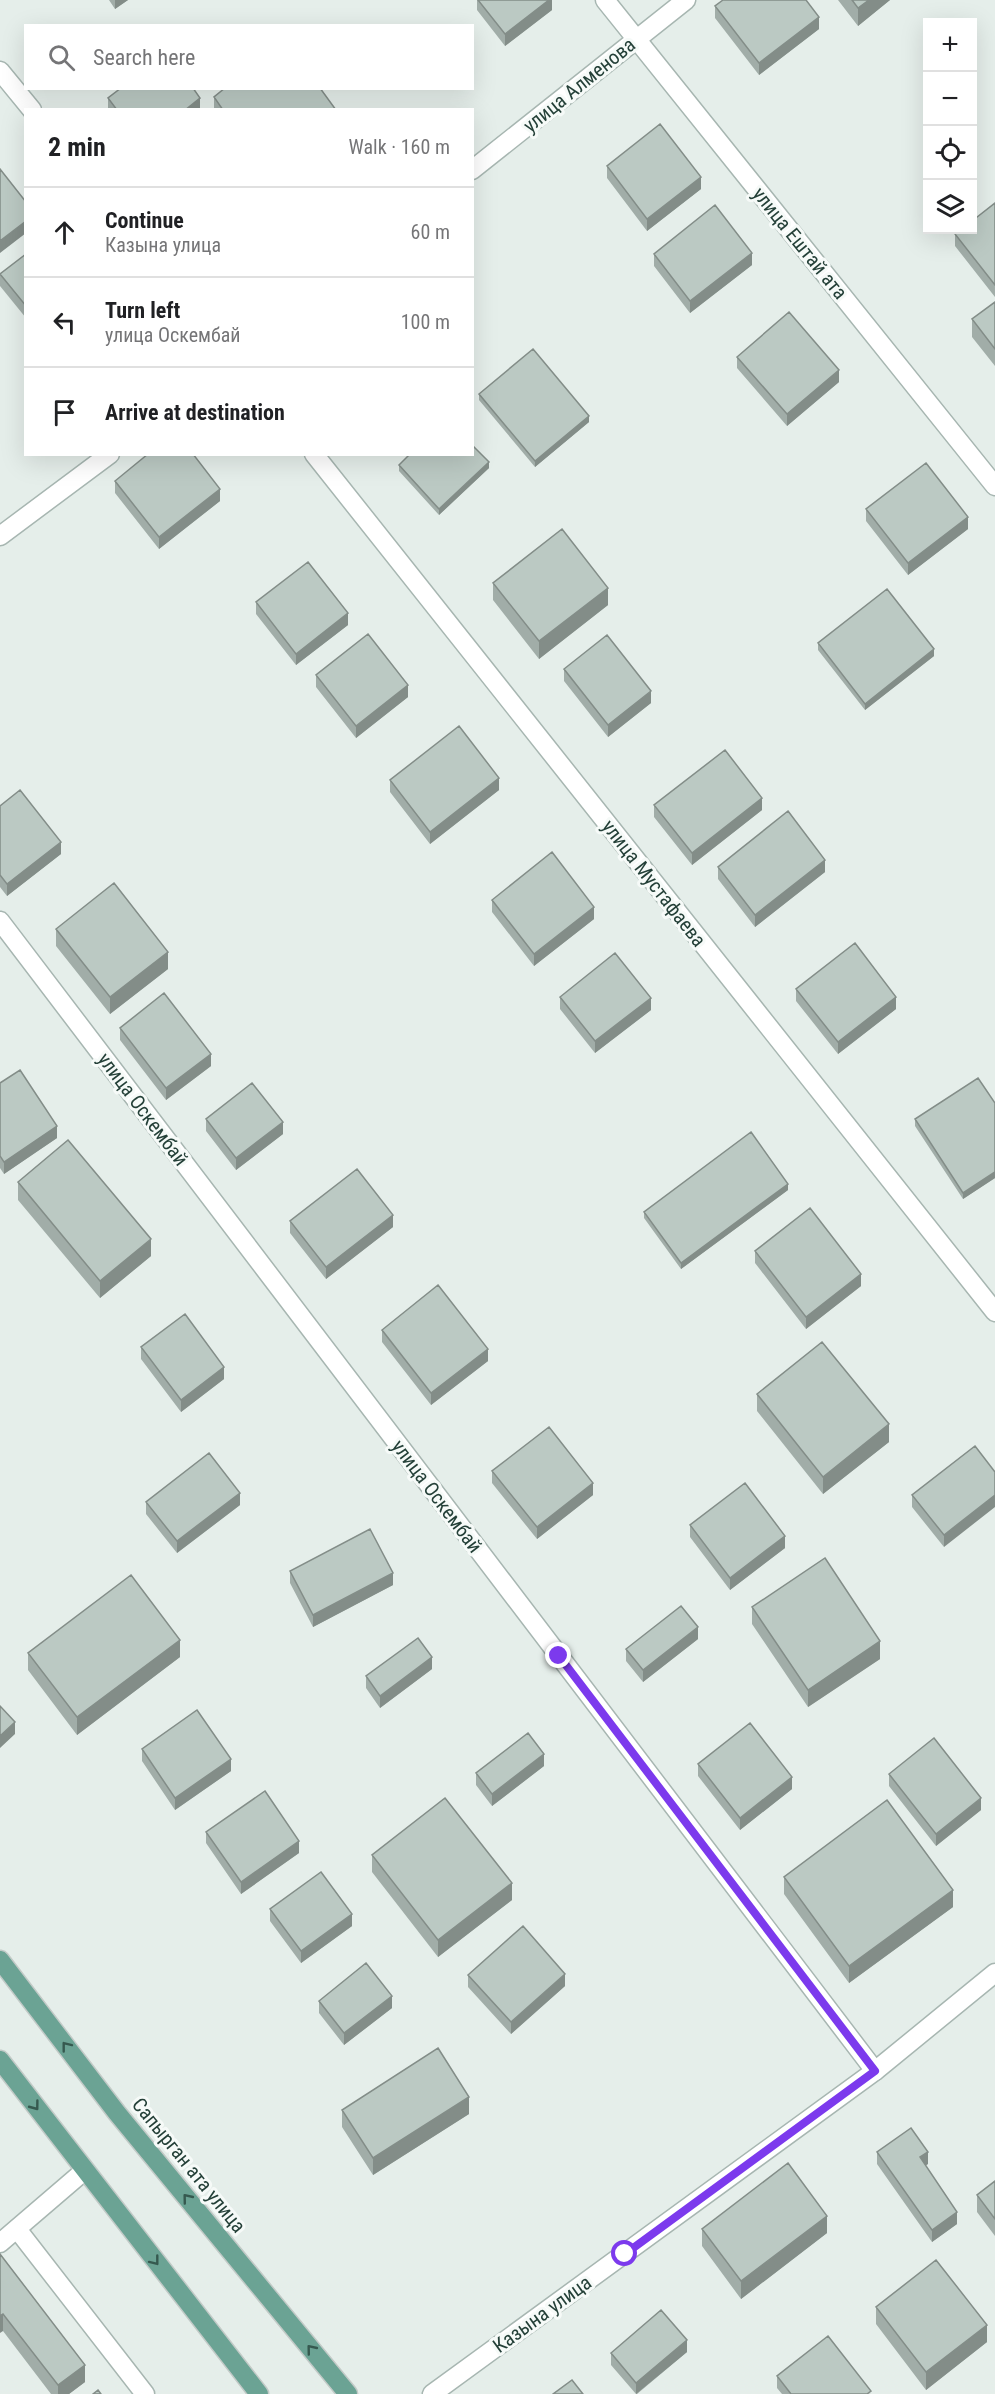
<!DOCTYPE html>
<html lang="en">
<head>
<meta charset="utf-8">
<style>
  body { margin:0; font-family:"Roboto Condensed",sans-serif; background:#f6f6f6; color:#202124 }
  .controls { position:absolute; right:18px; top:18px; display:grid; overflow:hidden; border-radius:0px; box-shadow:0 6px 24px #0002 }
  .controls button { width:54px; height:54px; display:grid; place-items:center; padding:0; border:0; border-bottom:2px solid #e0e0e0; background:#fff; color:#202124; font:30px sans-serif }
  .stop { position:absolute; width:18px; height:18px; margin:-14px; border:4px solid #7c3aed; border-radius:50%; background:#fff }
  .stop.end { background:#7c3aed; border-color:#fff; box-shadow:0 2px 6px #0008 }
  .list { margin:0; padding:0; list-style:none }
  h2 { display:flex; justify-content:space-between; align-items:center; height:78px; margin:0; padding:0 24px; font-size:26px }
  h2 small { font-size:20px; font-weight:400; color:#757577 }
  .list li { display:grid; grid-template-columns:39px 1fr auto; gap:18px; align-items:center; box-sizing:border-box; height:90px; padding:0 24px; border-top:2px solid #e0e0e0 }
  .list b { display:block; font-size:22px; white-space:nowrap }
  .list p { margin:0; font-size:20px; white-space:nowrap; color:#757577 }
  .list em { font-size:20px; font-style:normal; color:#757577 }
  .icon { flex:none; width:33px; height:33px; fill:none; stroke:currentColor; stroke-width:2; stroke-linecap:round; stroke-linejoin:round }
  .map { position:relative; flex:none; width:995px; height:2394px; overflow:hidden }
  .search { position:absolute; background:#fff; box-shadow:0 6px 24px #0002; left:24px; top:24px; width:450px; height:66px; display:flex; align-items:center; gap:15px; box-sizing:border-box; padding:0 21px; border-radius:0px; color:#757577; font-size:22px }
  .panel { position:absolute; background:#fff; box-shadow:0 6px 24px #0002; left:24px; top:108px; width:450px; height:348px; border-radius:0px }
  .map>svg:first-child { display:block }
</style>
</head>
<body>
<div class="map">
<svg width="995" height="2394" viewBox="0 0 995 2394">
  <rect width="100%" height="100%" fill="#e5eeea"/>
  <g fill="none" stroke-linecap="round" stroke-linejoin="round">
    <g stroke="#a7b6b1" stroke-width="21">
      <path id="minor" d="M605,0L995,486
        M0,71L32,110
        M472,170L686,0
        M314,454L995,1312
        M0,536L110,454
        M0,921L875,2071
        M17,2229L145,2394"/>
    </g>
    <g stroke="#a7b6b1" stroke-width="21">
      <path id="tertiary" d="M0,2243L84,2171
        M432,2394L875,2071L995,1973"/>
    </g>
    <g stroke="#c2cac7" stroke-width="21">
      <path id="primary" d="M0,1960L117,2113L348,2394
        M0,2060L259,2394"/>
    </g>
    <use href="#minor" stroke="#fff" stroke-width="18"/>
    <use href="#tertiary" stroke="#fff" stroke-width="18"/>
    <use href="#primary" stroke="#6ba394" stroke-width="18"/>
  </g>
  <path fill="#a1ada8" d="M109,0H128L115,9Z
    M477,0H552V10L505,46L477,10Z
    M838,0H890L858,26Z
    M715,6L819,29L759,75L715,18Z
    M214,97L336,110H214Z
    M108,98L200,110H108Z
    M607,166L701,189L647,231L607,178Z
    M995,203V297L955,246V234Z
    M26,254V318L0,286V274Z
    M654,254L752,265L690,313L654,266Z
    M995,302V366L972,337V319Z
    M737,357L839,382L787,426L737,368Z
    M479,394L589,422L535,467L479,400Z
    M399,465L489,468L439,515L399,471Z
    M115,481L220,501L159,549L115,493Z
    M866,509L968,529L908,575L866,521Z
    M493,583L608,605L539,659L493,600Z
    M256,602L348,625L296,665L256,614Z
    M818,643L934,656L865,710L818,650Z
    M564,669L651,703L608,737L564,681Z
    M316,675L408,697L356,738L316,687Z
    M390,780L499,790L430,844L390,792Z
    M654,805L762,810L692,865L654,817Z
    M0,806L61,854L7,896L0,887Z
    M718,867L825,872L755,927L718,879Z
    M492,900L594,919L534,966L492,912Z
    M56,929L168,969L110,1014L56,946Z
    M796,989L896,1009L838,1054L796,1001Z
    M560,997L651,1010L595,1053L560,1009Z
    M120,1028L211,1066L166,1100L120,1040Z
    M0,1083L57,1138L4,1174L0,1168Z
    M995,1103V1178L963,1199L915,1126V1119Z
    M206,1119L283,1134L236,1170L206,1131Z
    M18,1182L151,1256L100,1298L18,1200Z
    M788,1190L681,1269L644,1218V1212Z
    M290,1221L393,1227L326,1279L290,1233Z
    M755,1251L861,1286L806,1329L755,1263Z
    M382,1330L488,1361L431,1405L382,1342Z
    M141,1347L224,1379L181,1412L141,1359Z
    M757,1394L889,1442L823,1494L757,1411Z
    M975,1446L944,1547L912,1507V1495Z
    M492,1471L593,1495L537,1539L492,1483Z
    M146,1502L240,1505L177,1553L146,1514Z
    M690,1525L785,1548L730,1590L690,1537Z
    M290,1571L393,1585L313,1627L290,1583Z
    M752,1607L880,1659L808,1707L752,1624Z
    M698,1639L643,1682L626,1661V1649Z
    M28,1653L180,1657L77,1735L28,1670Z
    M432,1669L380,1708L366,1688V1676Z
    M142,1749L231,1771L175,1810L142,1761Z
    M698,1764L792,1789L740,1830L698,1776Z
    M544,1766L492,1806L476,1785V1773Z
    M889,1774L981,1810L936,1846L889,1786Z
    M206,1832L299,1853L241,1894L206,1843Z
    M372,1855L512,1900L438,1957L372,1872Z
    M784,1877L953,1907L849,1983L784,1894Z
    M270,1909L352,1926L301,1963L270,1921Z
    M468,1975L565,1986L511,2034L468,1987Z
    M319,2001L392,2008L344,2045L319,2013Z
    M342,2110L469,2114L373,2175L342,2127Z
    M877,2152L928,2164L925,2165L957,2224L932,2242L877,2164Z
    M995,2181V2236L977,2212V2195Z
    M702,2229L827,2233L741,2299L702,2246Z
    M0,2254L85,2382L69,2394H51L3,2331Z
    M876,2307L987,2342L926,2390L876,2324Z
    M687,2352L637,2394H636L611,2365V2353Z
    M777,2376L871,2394H782L777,2388Z"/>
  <path fill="#838d88" d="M115,0H128L115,9Z
    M549,0H552V10L505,46V34Z
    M869,0H890L858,26V8Z
    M819,17V29L759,75V63Z
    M200,98V110H185Z
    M701,177V189L647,231V219Z
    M26,221V233L0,253V241Z
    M752,253V265L690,313V301Z
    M839,370V382L787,426V414Z
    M589,416V422L535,467V461Z
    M489,462V468L439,515V509Z
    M220,489V501L159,549V537Z
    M968,517V529L908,575V563Z
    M608,588V605L539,659V641Z
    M348,613V625L296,665V654Z
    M934,649V656L865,710V704Z
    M408,685V697L356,738V726Z
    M651,691V703L608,737V725Z
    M499,778V790L430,844V832Z
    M762,798V810L692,865V853Z
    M61,842V854L7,896V884Z
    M825,860V872L755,927V915Z
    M594,907V919L534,966V954Z
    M168,952V969L110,1014V997Z
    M896,997V1009L838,1054V1042Z
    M651,998V1010L595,1053V1041Z
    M211,1054V1066L166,1100V1088Z
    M283,1122V1134L236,1170V1158Z
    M57,1126V1138L4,1174V1162Z
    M995,1172V1178L963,1199V1193Z
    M788,1184V1190L681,1269V1263Z
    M393,1215V1227L326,1279V1267Z
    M151,1239V1256L100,1298V1281Z
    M861,1274V1286L806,1329V1317Z
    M488,1349V1361L431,1405V1393Z
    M224,1367V1379L181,1412V1400Z
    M889,1424V1442L823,1494V1477Z
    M593,1483V1495L537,1539V1527Z
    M240,1493V1505L177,1553V1541Z
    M995,1495V1507L944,1547V1535Z
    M785,1536V1548L730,1590V1578Z
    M393,1573V1585L313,1627V1615Z
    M698,1627V1639L643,1682V1670Z
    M180,1640V1657L77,1735V1717Z
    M880,1641V1659L808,1707V1690Z
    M432,1657V1669L380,1708V1696Z
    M15,1722V1734L0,1748V1736Z
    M544,1754V1766L492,1806V1794Z
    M231,1759V1771L175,1810V1798Z
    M792,1777V1789L740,1830V1818Z
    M981,1798V1810L936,1846V1834Z
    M299,1841V1853L241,1894V1882Z
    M512,1883V1900L438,1957V1940Z
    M953,1890V1907L849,1983V1966Z
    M352,1914V1926L301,1963V1951Z
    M565,1974V1986L511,2034V2022Z
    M392,1996V2008L344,2045V2033Z
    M469,2097V2114L373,2175V2158Z
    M928,2152V2164L920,2169V2157Z
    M957,2212V2224L932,2242V2230Z
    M827,2216V2233L741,2299V2281Z
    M3,2314V2331L0,2333V2316Z
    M987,2325V2342L926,2390V2372Z
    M687,2340V2352L636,2394V2383Z
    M85,2365V2382L69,2394H58V2385Z"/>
  <path fill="#bbc9c3" stroke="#838d88" stroke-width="1.5" d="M478,0H549L505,34Z
    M723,0H806L819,17L759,63L715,6Z
    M852,0H869L858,8Z
    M121,88H193L200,98L185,110H117L108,98Z
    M225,88H320L336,110H223L214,97Z
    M660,124L701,177L647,219L607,166Z
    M0,169L26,202V221L0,241Z
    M995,203V285L955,234L961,230H972V221Z
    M715,205L752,253L690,301L654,254Z
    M26,254V306L0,274Z
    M995,302V349L972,319Z
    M789,312L839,370L787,414L737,357Z
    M533,349L589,416L535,461L479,394Z
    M472,445L489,462L439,509L399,465L410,454H472Z
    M148,454H193L220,489L159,537L115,481Z
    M926,463L968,517L908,563L866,509Z
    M562,529L608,588L539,641L493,583Z
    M308,562L348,613L296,654L256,602Z
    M887,589L934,649L865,704L818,643Z
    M368,634L408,685L356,726L316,675Z
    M607,635L651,691L608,725L564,669Z
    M459,726L499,778L430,832L390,780Z
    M725,750L762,798L692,853L654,805Z
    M20,790L61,842L7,884L0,875V806Z
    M788,811L825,860L755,915L718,867Z
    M552,852L594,907L534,954L492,900Z
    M114,883L168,952L110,997L56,929Z
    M855,943L896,997L838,1042L796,989Z
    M615,953L651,998L595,1041L560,997Z
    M164,993L211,1054L166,1088L120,1028Z
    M20,1070L57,1126L4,1162L0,1156V1083Z
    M978,1078L995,1103V1172L963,1193L915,1119Z
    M252,1083L283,1122L236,1158L206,1119Z
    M751,1132L788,1184L681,1263L644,1212Z
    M68,1140L151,1239L100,1281L18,1182Z
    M357,1169L393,1215L326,1267L290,1221Z
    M810,1208L861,1274L806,1317L755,1251Z
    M438,1285L488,1349L431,1393L382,1330Z
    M185,1314L224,1367L181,1400L141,1347Z
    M822,1342L889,1424L823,1477L757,1394Z
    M549,1427L593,1483L537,1527L492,1471Z
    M975,1446L995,1472V1495L944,1535L912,1495Z
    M209,1453L240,1493L177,1541L146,1502Z
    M745,1483L785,1536L730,1578L690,1525Z
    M370,1529L393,1573L313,1615L290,1571Z
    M825,1558L880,1641L808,1690L752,1607Z
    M131,1575L180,1640L77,1717L28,1653Z
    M681,1606L698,1627L643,1670L626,1649Z
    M418,1638L432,1657L380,1696L366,1676Z
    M0,1706L15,1722L0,1736Z
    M197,1710L231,1759L175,1798L142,1749Z
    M750,1723L792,1777L740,1818L698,1764Z
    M528,1733L544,1754L492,1794L476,1773Z
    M934,1738L981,1798L936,1834L889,1774Z
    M265,1791L299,1841L241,1882L206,1832Z
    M445,1798L512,1883L438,1940L372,1855Z
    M887,1800L953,1890L849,1966L784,1877Z
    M321,1872L352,1914L301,1951L270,1909Z
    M523,1926L565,1974L511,2022L468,1975Z
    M366,1963L392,1996L344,2033L319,2001Z
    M438,2048L469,2097L373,2158L342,2110Z
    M911,2128L928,2152L920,2157L957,2212L932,2230L877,2152Z
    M788,2163L827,2216L741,2281L702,2229Z
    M995,2181V2219L977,2195Z
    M0,2254L85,2365L58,2385L3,2314L0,2316Z
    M936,2260L987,2325L926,2372L876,2307Z
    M661,2310L687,2340L636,2383L611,2353Z
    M828,2336L871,2391L867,2394H791L777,2376Z
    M572,2380L583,2394H553Z
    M98,2390L101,2394H93Z"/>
  <defs><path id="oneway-chevron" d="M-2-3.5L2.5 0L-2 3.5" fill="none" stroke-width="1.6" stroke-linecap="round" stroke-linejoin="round" transform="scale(1.5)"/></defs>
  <g stroke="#36594f">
    <use href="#oneway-chevron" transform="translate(66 2046) rotate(-128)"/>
    <use href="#oneway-chevron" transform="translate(35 2106) rotate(53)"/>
    <use href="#oneway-chevron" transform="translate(187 2198) rotate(-129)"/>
    <use href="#oneway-chevron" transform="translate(155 2261) rotate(52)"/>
    <use href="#oneway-chevron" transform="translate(311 2349) rotate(-129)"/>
  </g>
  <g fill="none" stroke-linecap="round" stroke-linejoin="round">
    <path stroke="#7c3aed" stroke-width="8" d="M559,1656L875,2071L625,2254"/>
  </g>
  <g text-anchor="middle" stroke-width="6" stroke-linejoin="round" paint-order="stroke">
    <g font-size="20" fill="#244038" stroke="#f6faf8">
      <text transform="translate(579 85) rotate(-39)" y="7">улица Алменова</text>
      <text transform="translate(800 243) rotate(51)" y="7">улица Ештай ата</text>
      <text transform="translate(654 883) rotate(52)" y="7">улица Мустафаева</text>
      <text transform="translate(143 1109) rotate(53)" y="7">улица Оскембай</text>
      <text transform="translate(437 1496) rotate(53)" y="7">улица Оскембай</text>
      <text transform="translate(189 2165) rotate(51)" y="7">Сапырган ата улица</text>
      <text transform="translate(542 2314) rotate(-36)" y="7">Казына улица</text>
    </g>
  </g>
</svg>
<div class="controls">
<button>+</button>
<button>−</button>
<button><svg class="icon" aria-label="locate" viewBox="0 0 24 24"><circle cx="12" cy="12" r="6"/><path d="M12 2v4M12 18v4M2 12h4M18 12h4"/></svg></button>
<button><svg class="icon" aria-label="layers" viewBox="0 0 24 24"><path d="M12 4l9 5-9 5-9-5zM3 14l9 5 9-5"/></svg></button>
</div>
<div class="stop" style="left:625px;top:2254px"></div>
<div class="stop end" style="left:559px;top:1656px"></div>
<div class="search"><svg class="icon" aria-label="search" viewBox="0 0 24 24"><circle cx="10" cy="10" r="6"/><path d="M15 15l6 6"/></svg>Search here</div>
<section class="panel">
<h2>2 min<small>Walk · 160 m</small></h2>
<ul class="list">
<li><svg class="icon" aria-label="ahead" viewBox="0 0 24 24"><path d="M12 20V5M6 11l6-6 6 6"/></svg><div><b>Continue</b><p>Казына улица</p></div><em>60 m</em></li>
<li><svg class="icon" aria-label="left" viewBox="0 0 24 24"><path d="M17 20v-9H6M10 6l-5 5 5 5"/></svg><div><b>Turn left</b><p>улица Оскембай</p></div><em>100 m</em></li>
<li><svg class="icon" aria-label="arrive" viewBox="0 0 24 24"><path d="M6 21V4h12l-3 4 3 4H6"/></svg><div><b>Arrive at destination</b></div></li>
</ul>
</section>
</div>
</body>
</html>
